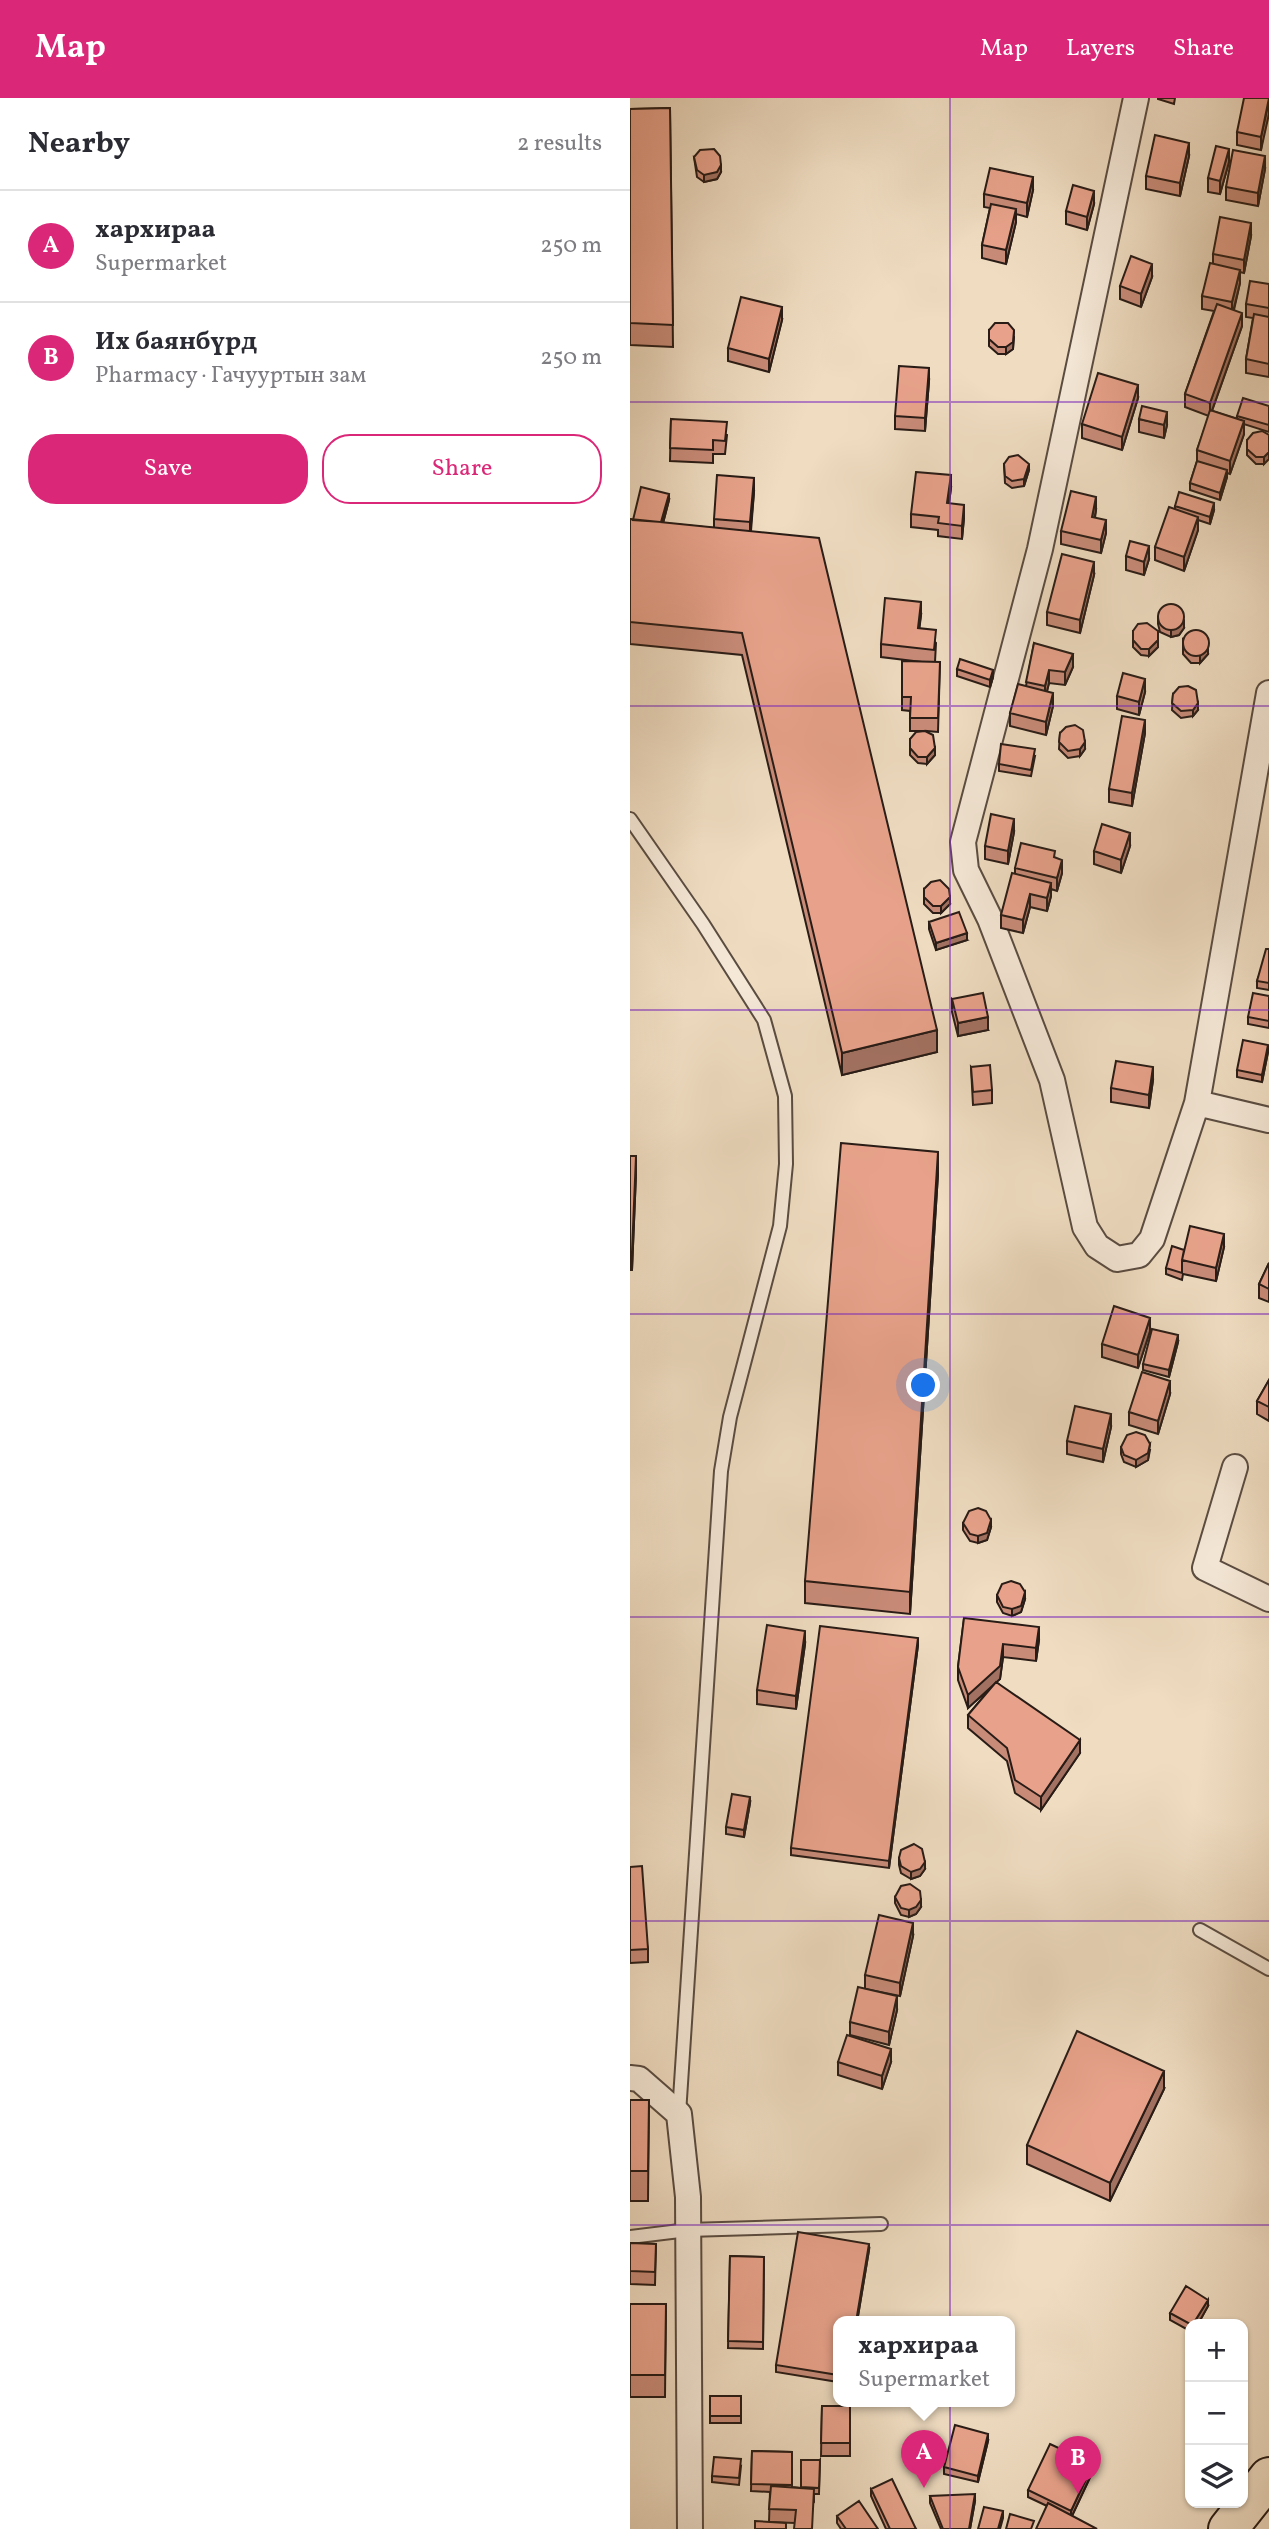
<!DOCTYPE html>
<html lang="en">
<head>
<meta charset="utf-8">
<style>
  body { margin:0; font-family:Vollkorn,serif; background:#f2f2f3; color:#2b2b33 }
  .controls { position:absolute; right:21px; bottom:21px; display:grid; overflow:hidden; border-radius:14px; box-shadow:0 2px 5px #0004 }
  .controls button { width:63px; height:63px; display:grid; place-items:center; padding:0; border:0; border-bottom:2px solid #e1e1e2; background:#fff; color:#2b2b33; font:35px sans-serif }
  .you { position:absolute; left:294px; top:1288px; width:24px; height:24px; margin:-18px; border:5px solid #fff; border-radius:50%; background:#1a73e8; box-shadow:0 0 0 10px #1a73e833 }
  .badge { display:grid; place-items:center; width:46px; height:46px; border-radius:50%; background:#db2777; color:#fff; font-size:23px; font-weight:700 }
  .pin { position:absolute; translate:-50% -58px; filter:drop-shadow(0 2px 4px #0008) }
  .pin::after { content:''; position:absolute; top:37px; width:24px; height:21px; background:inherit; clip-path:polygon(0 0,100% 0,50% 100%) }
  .popup { position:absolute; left:203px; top:2218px; width:182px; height:91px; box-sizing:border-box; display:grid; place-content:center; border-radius:14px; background:#fff; filter:drop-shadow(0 2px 5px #0005); font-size:23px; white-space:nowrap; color:#7c7c81 }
  .popup b { font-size:26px; color:#2b2b33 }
  .popup::after { content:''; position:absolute; left:50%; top:100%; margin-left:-14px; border:14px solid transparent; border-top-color:#fff }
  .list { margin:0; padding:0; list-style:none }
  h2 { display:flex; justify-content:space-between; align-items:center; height:91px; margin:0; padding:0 28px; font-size:30px }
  h2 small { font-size:23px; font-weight:400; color:#7c7c81 }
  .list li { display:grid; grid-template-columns:46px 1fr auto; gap:21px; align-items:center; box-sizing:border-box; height:112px; padding:0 28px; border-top:2px solid #e1e1e2 }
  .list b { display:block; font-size:26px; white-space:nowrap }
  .list p { margin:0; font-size:23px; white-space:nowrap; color:#7c7c81 }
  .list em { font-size:23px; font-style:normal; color:#7c7c81 }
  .actions { display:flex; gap:14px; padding:21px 28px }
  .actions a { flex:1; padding:16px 0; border:2px solid #db2777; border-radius:28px; text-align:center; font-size:24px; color:#db2777 }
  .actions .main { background:#db2777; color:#fff }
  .icon { flex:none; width:38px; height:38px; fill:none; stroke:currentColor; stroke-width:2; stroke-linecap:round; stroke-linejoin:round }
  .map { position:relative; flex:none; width:639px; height:2431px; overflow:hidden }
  header { display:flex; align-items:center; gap:42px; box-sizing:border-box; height:98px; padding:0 35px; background:#db2777; color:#fff }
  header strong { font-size:33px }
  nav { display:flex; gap:38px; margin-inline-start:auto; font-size:24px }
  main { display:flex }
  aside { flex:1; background:#fff }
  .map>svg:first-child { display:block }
</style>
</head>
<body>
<header>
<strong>Map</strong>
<nav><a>Map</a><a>Layers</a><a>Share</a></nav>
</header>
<main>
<aside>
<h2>Nearby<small>2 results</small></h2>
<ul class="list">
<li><span class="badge">A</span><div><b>хархираа</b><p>Supermarket</p></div><em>250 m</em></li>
<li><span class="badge">B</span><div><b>Их баянбүрд</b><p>Pharmacy · Гачууртын зам</p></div><em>250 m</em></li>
</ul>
<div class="actions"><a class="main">Save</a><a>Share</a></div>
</aside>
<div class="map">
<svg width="639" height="2431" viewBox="0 0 639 2431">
  <rect width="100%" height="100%" fill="#efdcc1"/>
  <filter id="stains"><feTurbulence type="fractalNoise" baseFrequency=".00286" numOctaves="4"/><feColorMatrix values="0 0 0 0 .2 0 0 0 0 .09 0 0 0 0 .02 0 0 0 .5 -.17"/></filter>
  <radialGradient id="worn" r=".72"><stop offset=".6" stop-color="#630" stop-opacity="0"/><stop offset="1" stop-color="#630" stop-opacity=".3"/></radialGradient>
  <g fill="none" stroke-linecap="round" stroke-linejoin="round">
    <g stroke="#5a4c41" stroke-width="16">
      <path id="lane" d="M0,721L73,826L134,922L155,998L156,1066L150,1128L100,1319L91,1373L49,2016
        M570,1832L639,1871
        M0,2139L58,2132L251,2126"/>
    </g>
    <g stroke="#5a4c41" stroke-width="28">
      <path id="street" d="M506,0L410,451L333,744L336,772L360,821L422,982L455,1129L467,1148L487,1161L509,1157L522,1141L567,1005L639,595
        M567,1005L639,1022
        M605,1369L575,1470L639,1501
        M0,1980L9,1981L49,2016L58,2099L60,2431"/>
    </g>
    <g stroke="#291c16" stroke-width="42">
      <path id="highway" d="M598,2431L639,2379"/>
    </g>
    <use href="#lane" stroke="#f5e8d7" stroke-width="12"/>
    <use href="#street" stroke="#f5e8d7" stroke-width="24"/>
    <use href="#highway" stroke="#efdcc1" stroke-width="38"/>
  </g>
  <path fill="#c88b78" stroke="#291c16" stroke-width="2" d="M528,0H545L544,6L528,1Z
    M639,0L631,52L607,47V34Z
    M40,10L43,249L0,247V11Z
    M559,58L550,98L516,91V78Z
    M64,59L91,74L87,81L74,84L67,79Z
    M599,64L590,96L578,94V80Z
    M635,71L628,108L596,102V89Z
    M403,92L397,119L386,116V124L376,166L352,160V147L360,110L354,109V96Z
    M464,106L457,132L436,126V113Z
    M621,138L614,175L610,174V185L604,212L612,228L582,313L607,321V318L639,308V334L614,326V336L600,376L597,375V379L590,402L560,392V385L567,363V352L579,318L555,309V296L584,213L572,211V198L583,166V156Z
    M522,179L511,209L490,201V188Z
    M639,186V279L616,275V261L623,220L616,219V206Z
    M152,222L139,274L98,263V250Z
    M359,232L384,239L383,251L376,256H368L359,248Z
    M299,283L295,333L265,331V318Z
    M508,300L492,352L452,340V326Z
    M41,321L97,337L95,356H83V365L40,363Z
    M509,321L537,327L534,340L509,334Z
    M639,337L634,366H626L617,357V342Z
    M374,366L399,372L394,388L382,390L375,385Z
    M321,390L319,406L334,420L332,441L308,438V432L281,429V416Z
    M124,394L121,433L307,954L212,977L112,557L0,546V421L3,422L39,402L33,425L84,430V421Z
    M545,408L584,412L580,426L568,422V432L554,473L525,462V449L545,411Z
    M466,412L465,420L476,435L471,455L431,446V433Z
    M496,458L519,461L514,477L496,472Z
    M464,477L450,535L417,527V514Z
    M291,517L289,530L306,545L305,564H310L308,634L296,633L305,657L297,666L288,665L280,657V641L292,633H280V613L272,612V563L292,564L251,559V546Z
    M528,519L554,530L549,537L541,539L530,534L528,526Z
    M503,533H528V549L519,558L511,557L503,549Z
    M553,541L578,556L570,565H561L553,556Z
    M404,545L443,569L435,587L419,585L417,593L423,608L416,637L380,628V615L396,588Z
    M327,571L363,579L360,589L327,578Z
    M515,594L509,617L487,611V598Z
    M543,596L568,612L563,618L551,620L542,612Z
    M430,635L455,651L450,658L438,660L429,651Z
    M515,635L502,708L479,704V691Z
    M405,658L401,678L369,673V666Z
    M384,734L378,766L355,761V748Z
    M500,748L491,775L464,766V753Z
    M425,760L432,775L427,793L421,791V798L417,813L400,809L393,835L371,830V817L385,776V770Z
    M294,791L320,806L311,815H303L294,806Z
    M299,824L337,842L306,852L299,831Z
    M639,851V892L627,890V883Z
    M639,898V930L618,926V919Z
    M322,901L358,932L328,938L322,914Z
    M638,954L632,984L607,979V972Z
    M341,969L362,992V1005L343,1007Z
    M523,982L519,1010L481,1004V990Z
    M0,1058L6,1076L2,1172H0Z
    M308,1076L280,1516L175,1505V1483Z
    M594,1149L586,1183L553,1176L552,1182L536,1176V1170L554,1152Z
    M639,1165V1204L629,1200V1186Z
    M520,1233L508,1270L472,1259V1246Z
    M548,1244L539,1279L513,1272V1266Z
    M639,1282V1323L627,1316V1303Z
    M540,1296L528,1336L499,1327V1314Z
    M481,1329L473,1364L437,1356V1343Z
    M491,1349L520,1352L518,1362L506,1369L494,1364L491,1356Z
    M333,1425L361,1429L357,1442L348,1445L340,1443L333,1432Z
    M367,1497L395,1501L391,1514L382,1518L373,1515L367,1504Z
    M334,1520L409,1542L406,1563L373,1559L370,1581L366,1584L450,1655L411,1712L385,1695L377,1663L338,1630V1617L363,1587L338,1610L328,1582V1569Z
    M175,1546L166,1611L127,1606V1592Z
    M288,1547L259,1770L161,1757V1750Z
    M120,1705L114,1739L96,1736V1729Z
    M269,1760L295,1771L290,1778L281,1781L271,1775L269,1767Z
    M0,1769L18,1851V1864L0,1865Z
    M265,1799L291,1809L286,1816L279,1819L271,1817L265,1805Z
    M283,1838L270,1898L235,1891V1877Z
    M267,1912L259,1947L220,1937V1924Z
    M208,1964H261L252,1991L208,1977Z
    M534,1991L480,2103L397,2066V2047Z
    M0,2002H19L18,2103H0Z
    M0,2145L26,2146L25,2187L0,2186Z
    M239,2152L227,2224H208V2284L146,2274V2267Z
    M100,2158L134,2159L133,2251L98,2250Z
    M0,2206H36L35,2299H0Z
    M578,2208L568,2226H560V2233L540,2222V2215Z
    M80,2298H111V2325H80Z
    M192,2308H220V2358H191Z
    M358,2343L348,2384L314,2376V2369Z
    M122,2353L162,2354V2389L171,2390L190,2362L189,2396H184V2404L165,2425L139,2424L140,2394L121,2393Z
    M111,2368L109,2387L82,2384V2378Z
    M463,2373L442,2418L417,2408L398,2399V2392Z
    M241,2391L286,2431H256L241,2398Z
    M300,2398L345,2403L340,2431H311L300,2405Z
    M207,2418L248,2431H211L207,2425Z"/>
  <path fill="#a27161" stroke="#291c16" stroke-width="2" d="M639,3V16L631,52V39Z
    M559,45V58L550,98V85Z
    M599,51V64L590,96V83Z
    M635,58V71L628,108V95Z
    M91,67V74L87,81L74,84V77Z
    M403,79V92L397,119V105Z
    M464,93V106L457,132V119Z
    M386,111V124L376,166V152Z
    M621,125V138L614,175V162Z
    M522,166V179L511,209V196Z
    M610,172V185L602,218V204Z
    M152,209V222L139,274V261Z
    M612,215V228L580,318V305Z
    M384,232L383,251L376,256V249Z
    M299,270V283L295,333V320Z
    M508,287V300L492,352V339Z
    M537,314V327L534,340V327Z
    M614,323V336L600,376V363Z
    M639,354V361L634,366V359Z
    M399,366V372L394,388V381Z
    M597,372V379L590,402V395Z
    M321,377V390L317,418V405Z
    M124,380V394L120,437V424Z
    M39,396V402L30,437V430Z
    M466,399V412L462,432V419Z
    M584,405V412L580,426V419Z
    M334,407V420L332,441V428Z
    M568,419V432L554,473V459Z
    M476,422V435L471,455V442Z
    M519,448V461L514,477V464Z
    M464,464V477L450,535V522Z
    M291,504V517L288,543V530Z
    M554,523V530L549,537L541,539V532Z
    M528,542V549L519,558V551Z
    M578,549V556L570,565V558Z
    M443,556V569L435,587V574Z
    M363,572V579L360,589V582Z
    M419,572V585L415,601V588Z
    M515,581V594L509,617V604Z
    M423,595V608L416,637V624Z
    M568,605V612L563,618V612Z
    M515,622V635L502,708V695Z
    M455,644V651L450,658V651Z
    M305,650V657L297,666V659Z
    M384,721V734L378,766V753Z
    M500,735V748L491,775V762Z
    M432,762V775L427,793V780Z
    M421,785V798L417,813V800Z
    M400,796V809L393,835V822Z
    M320,799V806L311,815V808Z
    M337,835V842L306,852V845Z
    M358,919V932L328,938V925Z
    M307,932V954L212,977V955Z
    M638,947V954L632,984V977Z
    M523,969V982L519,1010V997Z
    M308,1054V1076L280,1516V1494Z
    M6,1058V1076L2,1172V1154Z
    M594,1136V1149L586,1183V1170Z
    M520,1220V1233L508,1270V1257Z
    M548,1237V1244L539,1279V1272Z
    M540,1283V1296L528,1336V1323Z
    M481,1316V1329L473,1364V1351Z
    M520,1346L518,1362L506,1369V1362Z
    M361,1422V1429L357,1442L348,1445V1438Z
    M395,1494V1501L391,1514L382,1518V1511Z
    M409,1529V1542L406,1563V1550Z
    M175,1533V1546L166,1611V1598Z
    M288,1540V1547L259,1770V1763Z
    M373,1546V1559L370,1581L338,1610V1597Z
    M450,1642V1655L411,1712V1699Z
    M120,1699V1705L114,1739V1732Z
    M295,1764V1771L290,1778L281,1781V1774Z
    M291,1802V1809L286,1816L279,1819V1812Z
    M283,1825V1838L270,1898V1885Z
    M267,1898V1912L259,1947V1934Z
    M261,1951V1964L252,1991V1978Z
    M534,1973V1991L480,2103V2085Z
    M239,2146V2152L227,2224H226Z
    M578,2202V2208L568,2226H563Z
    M358,2336V2343L348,2384V2378Z
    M463,2366V2373L441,2420V2413Z
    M345,2396V2403L340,2431H339Z
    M373,2413V2420L370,2431H368Z"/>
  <path fill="#e8a28b" stroke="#291c16" stroke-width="2" d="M614,0H639L631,39L607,34Z
    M40,10L43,227L0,225V11Z
    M525,37L559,45L550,85L516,78Z
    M586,48L599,51L590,83L578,80Z
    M84,51L90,58L91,67L87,74L74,77L67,72L64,59L70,52Z
    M603,52L635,58L628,95L596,89Z
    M360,70L403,79L397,105L354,96Z
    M443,87L464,93L457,119L436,113Z
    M361,106L386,111L376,152L352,147Z
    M590,119L621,125L614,162L583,156Z
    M501,158L522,166L511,196L490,188Z
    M580,165L610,172L602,204L572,198Z
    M620,183L639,186V210L616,206Z
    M111,199L152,209L139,261L98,250Z
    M587,206L612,215L580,305L555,296Z
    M624,216L639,219V266L616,261Z
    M365,225H378L384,232L383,244L376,249H368L359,241V232Z
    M269,268L299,270L295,320L265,318Z
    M468,275L508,287L492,339L452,326Z
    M613,300L639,308V327L607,318Z
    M512,308L537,314L534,327L509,321Z
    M580,312L614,323L600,363L567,352Z
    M41,321L97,324L95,343L83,342V352L40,350Z
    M632,333L639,337V354L634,359H626L617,351V342L623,335Z
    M388,357L399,366L394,381L382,383L375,378L374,366L379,359Z
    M567,363L597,372L590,395L560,385Z
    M286,374L321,377L317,405L334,407L332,428L308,425L309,419L281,416Z
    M87,377L124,380L120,424L84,421Z
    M11,389L39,396L31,424L3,422Z
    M441,393L466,399L462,419L476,422L471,442L431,433Z
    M549,394L584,405L580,419L545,408Z
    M539,409L568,419L554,459L525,449Z
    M0,421L189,440L307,932L212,955L112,535L0,524Z
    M500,443L519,448L514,464L496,458Z
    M432,456L464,464L450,522L417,514Z
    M255,500L291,504L288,530L306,532L304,552L251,546Z
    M528 519a13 13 0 1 1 26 0a13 13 0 1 1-26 0Z
    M517,525L528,533V542L519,551H511L503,542V533L508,526Z
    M553 545a13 13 0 1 1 26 0a13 13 0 1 1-26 0Z
    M404,545L443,556L435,574L419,572L415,588L396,584Z
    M330,561L363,572L360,582L327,571Z
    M272,563L310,564L308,620H280L281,599H272Z
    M493,575L515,581L509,604L487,598Z
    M388,586L423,595L416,624L380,615Z
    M558,588L566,592L568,605L563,612L551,613L542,605L543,596L549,589Z
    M492,618L515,622L502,695L479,691Z
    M445,627L453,632L455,644L450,651L438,653L429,644L430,635L436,629Z
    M295,633L303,637L305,650L297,659H288L280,650V641L286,634Z
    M371,646L405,651L401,672L369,666Z
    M361,716L384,721L378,753L355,748Z
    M472,726L500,735L491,762L464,753Z
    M391,745L425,753L424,759L432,762L427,780L385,770Z
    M382,775L421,785L417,800L400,796L393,822L371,817Z
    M310,782L319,791L320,799L311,808H303L294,799V791L301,784Z
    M329,814L337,835L306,845L299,824Z
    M636,851H639V885L627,883Z
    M353,895L358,919L328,925L322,901Z
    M623,895L639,898V923L618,919Z
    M613,942L638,947L632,977L607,972Z
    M486,963L523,969L519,997L481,990Z
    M360,967L362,992L343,994L341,969Z
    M211,1045L308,1054L280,1494L175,1483Z
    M0,1058H6L2,1154H0Z
    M560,1128L594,1136L586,1170L552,1162Z
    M542,1148L554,1152L552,1162V1175L536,1170Z
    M639,1165V1191L629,1186Z
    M484,1208L520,1220L508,1257L472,1246Z
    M522,1231L548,1237L539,1272L513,1266Z
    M512,1274L540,1283L528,1323L499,1314Z
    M639,1282V1309L627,1303Z
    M445,1308L481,1316L473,1351L437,1343Z
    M506,1334L515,1337L520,1346L518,1355L506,1362L494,1357L491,1349L497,1337Z
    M348,1410L356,1413L361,1422L357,1435L348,1438L340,1436L333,1425L339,1413Z
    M381,1483L390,1486L395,1494L391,1508L382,1511L373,1509L367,1497L372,1486Z
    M334,1520L409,1529L406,1550L373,1546L370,1568L338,1597L328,1569Z
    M137,1527L175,1533L166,1598L127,1592Z
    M190,1528L288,1540L259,1763L161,1750Z
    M366,1584L450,1642L411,1699L385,1682L377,1650L338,1617Z
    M102,1696L120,1699L114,1732L96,1729Z
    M284,1746L292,1751L295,1764L290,1771L281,1774L271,1768L269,1760L271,1752Z
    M12,1768L18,1851L0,1852V1769Z
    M280,1786L290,1793L291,1802L286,1809L279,1812L271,1810L265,1799L271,1788Z
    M249,1817L283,1825L270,1885L235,1877Z
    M228,1889L267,1898L259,1934L220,1924Z
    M447,1933L534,1973L480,2085L397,2047Z
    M217,1937L261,1951L252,1978L208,1964Z
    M0,2002H19L18,2073H0Z
    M168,2134L239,2146L226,2224H208V2277L146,2267Z
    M0,2145L26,2146L25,2174L0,2173Z
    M100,2158L134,2159L133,2244L98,2243Z
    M556,2188L578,2202L563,2226H560L540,2215Z
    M0,2206H36L35,2277H0Z
    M80,2298H111V2318H80Z
    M192,2308H220V2345H191Z
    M325,2327L358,2336L348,2378L314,2369Z
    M420,2346L463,2366L441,2413L398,2392Z
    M122,2353L162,2354V2387L121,2386Z
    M84,2359L111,2361L109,2380L82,2378Z
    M171,2362H190L189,2390L171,2389Z
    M262,2381L286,2431H260L241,2391Z
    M141,2388L184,2391L182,2431H164L166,2412L139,2411Z
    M345,2396L339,2431H313L300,2398Z
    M229,2403L248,2431H216L207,2418Z
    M418,2405L467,2431H406Z
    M354,2409L373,2413L368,2431H348Z
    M380,2416L404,2423L401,2431H376Z
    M125,2423L156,2425V2431H125Z"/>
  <path fill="none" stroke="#7b2cbf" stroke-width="2" stroke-opacity="0.55" d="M320,0V2431M0,304H639M0,608H639M0,912H639M0,1216H639M0,1519H639M0,1823H639M0,2127H639"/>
  <rect width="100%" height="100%" filter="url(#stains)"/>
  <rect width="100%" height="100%" fill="url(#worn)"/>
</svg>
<div class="controls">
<button>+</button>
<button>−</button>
<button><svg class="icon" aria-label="layers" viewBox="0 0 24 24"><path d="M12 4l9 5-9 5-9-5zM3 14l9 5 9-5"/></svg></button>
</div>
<div class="you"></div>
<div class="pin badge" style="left:294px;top:2390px">A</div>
<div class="popup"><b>хархираа</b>Supermarket</div>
<div class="pin badge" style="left:448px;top:2396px">B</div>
</div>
</main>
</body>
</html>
